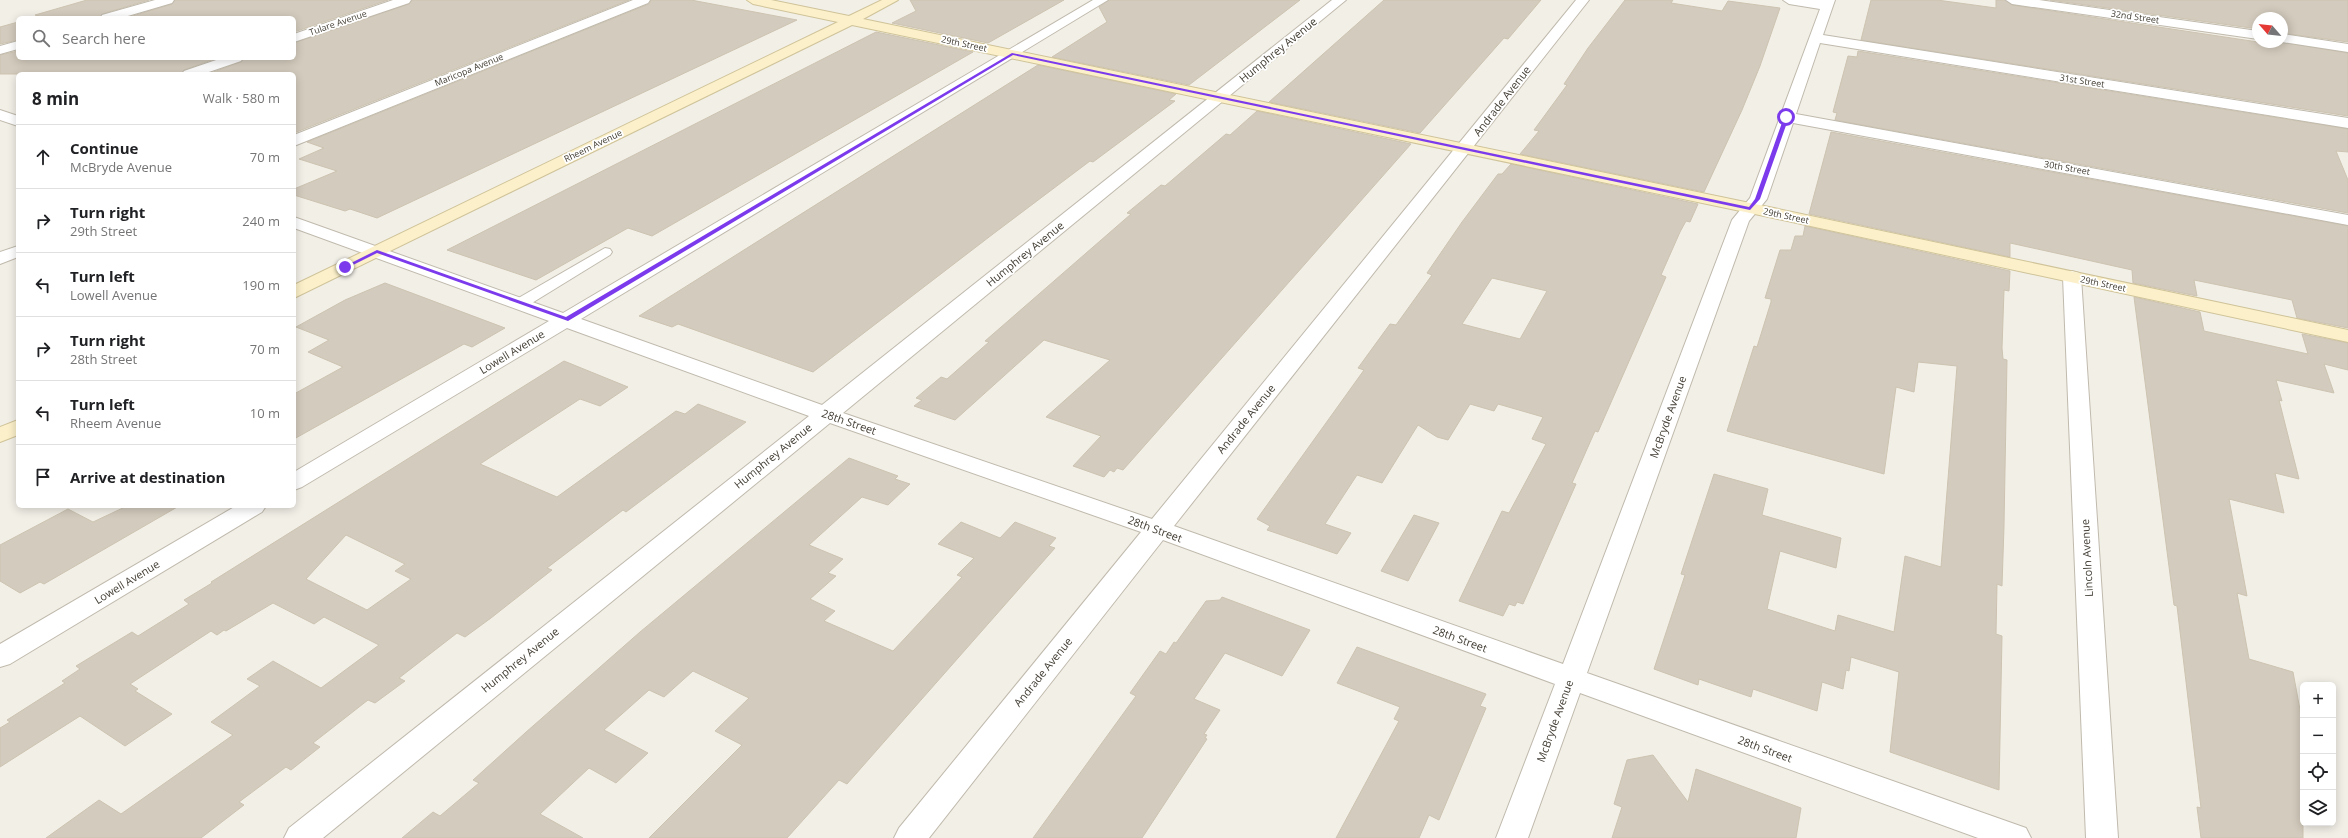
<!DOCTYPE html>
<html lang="en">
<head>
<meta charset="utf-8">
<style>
  body { margin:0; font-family:"Open Sans",sans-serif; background:#f6f6f6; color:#202124 }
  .controls { position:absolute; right:12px; bottom:12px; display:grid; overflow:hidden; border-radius:6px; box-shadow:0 2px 10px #0003 }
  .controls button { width:36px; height:36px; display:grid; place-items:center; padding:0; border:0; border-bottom:1px solid #e0e0e0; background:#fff; color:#202124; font:20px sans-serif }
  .compass { position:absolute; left:2252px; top:12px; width:36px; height:36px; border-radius:50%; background:#fff; box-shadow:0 2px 10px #0003; rotate:298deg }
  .stop { position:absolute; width:12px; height:12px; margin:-9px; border:3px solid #7c3aed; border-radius:50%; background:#fff }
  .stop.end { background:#7c3aed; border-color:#fff; box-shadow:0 1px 4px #0008 }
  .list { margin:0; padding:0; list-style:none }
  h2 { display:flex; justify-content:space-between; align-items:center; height:52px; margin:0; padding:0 16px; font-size:17px }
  h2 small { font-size:13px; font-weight:400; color:#757577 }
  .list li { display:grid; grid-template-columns:26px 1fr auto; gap:12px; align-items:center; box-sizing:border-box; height:64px; padding:0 16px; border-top:1px solid #e0e0e0 }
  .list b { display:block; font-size:15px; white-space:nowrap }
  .list p { margin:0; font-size:13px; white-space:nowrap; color:#757577 }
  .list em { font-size:13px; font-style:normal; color:#757577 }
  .icon { flex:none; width:22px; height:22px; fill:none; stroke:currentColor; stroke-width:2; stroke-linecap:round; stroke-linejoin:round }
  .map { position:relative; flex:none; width:2348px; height:838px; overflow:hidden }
  .search { position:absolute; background:#fff; box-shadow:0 2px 10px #0003; left:16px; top:16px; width:280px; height:44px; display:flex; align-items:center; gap:10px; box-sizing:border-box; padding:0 14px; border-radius:6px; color:#757577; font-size:15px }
  .panel { position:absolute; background:#fff; box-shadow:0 2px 10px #0003; left:16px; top:72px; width:280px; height:436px; border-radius:6px }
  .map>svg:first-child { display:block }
</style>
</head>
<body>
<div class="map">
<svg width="2348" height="838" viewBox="0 0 2348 838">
  <rect width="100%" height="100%" fill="#f2efe7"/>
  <path fill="#d3cbbd" stroke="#cdc3b1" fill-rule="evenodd" d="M87,0H149L102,14L100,18H33L39,16L35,15Z
    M175,0H388L294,32V18H126L172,4Z
    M412,0H629L294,133V74H208L241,62L244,58H294V43L409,4Z
    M651,0H691L797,20L377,218L350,209L345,211L294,195V189L337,171L299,159L324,148L307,142L649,4Z
    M910,0H1064L988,43L892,23L916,11Z
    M1109,0H1300L1189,85L1052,57L1107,22L1099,7Z
    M1384,0H1541L1508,39L1504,38L1420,133L1269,102Z
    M1625,0H1673L1671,3L1722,11L1728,1L1780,8L1760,66L1742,110L1704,192L1520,154L1539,131L1534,130L1567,85L1564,84L1588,48Z
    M1871,0H1937L1996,8V0H2005L2012,5L2258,42H2280L2348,53V116L1861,40Z
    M2050,0H2348V42L2282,33V18H2258V29Z
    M18,22V40L0,44V27Z
    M876,32L973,52L652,236L628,228L536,280L447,250Z
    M18,51V58H217L184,70L181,74H0V55Z
    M1858,51L2348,129V152L2336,151L2348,180V213L1835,120L1837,113L1833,112L1848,56L1857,57Z
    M1038,65L1176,94L1169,100L1175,101L1093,162L1090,161L993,234L813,372L678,324L672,327L639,316Z
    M1257,111L1411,144L1123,470L1117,468L1114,472L1110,470L1104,477L1073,466L1101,436L1046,417L1110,360L1044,340L955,420L914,406L922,400L916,398L941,377L947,379L989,342L985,341L1131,214L1127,213L1161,185L1165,186L1226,134L1230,135Z
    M1831,132L2348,226V328L2297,318L2292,300L2194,280L2197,296L2133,283L2132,270L2060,254L2010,243V257L1809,214Z
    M1511,164L1698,204L1690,222L1686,221L1680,232L1661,275L1666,277L1598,432L1595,431L1572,483L1576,484L1523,604L1517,602L1515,606L1509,604L1503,616L1459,601L1502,511L1509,513L1546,444L1532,439L1543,417L1498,404L1494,411L1470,404L1448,440L1437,437L1418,425L1382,483L1357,475L1325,524L1351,533L1337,554L1267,530L1270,526L1257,519L1364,370L1358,368L1390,324L1396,325L1432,275L1427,273L1462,222L1498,174H1502ZM1492,278L1547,291L1520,339L1462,324Z
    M1805,226L2010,271L2009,291L2004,290L2002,348L2003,359L2007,360L2004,526L2002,586L1997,584L1996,634L2002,636L1999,790L1890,752L1899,672L1851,657L1849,671L1846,670L1843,689L1822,682L1817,711L1753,689L1751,697L1699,679L1698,685L1654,669L1685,575L1681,574L1714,474L1768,489L1762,515L1841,538L1836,568L1780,551L1767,609L1835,631L1838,615L1894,632L1905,556L1941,567L1957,366L1918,362L1914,392L1896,387L1884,474L1727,431L1754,346L1757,347L1771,302V299L1765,298L1780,250H1791L1795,236H1803Z
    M385,283L505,328L472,347L464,344L294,439V394L343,367L308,352L329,340L296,327L345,300Z
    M2134,297L2200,312L2204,331L2308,354L2302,334L2348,343V370L2324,364L2334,393L2276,380L2282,401L2279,400L2299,479L2275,473L2284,513L2229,499L2247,596L2237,593L2249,659L2293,672L2303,726V838H2201L2197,807L2201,808L2177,606L2174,605Z
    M564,361L628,387L600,406L580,399L480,464L557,497L676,411L685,414L698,404L746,422L626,512L623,510L547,568L552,570L491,618L465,637L457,633L399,678L405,681L375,703L368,700L313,743L320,747L291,770L286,767L239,802L244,805L201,838H46L99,800L121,814L233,735L211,722L260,686L247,679L273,661L321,688L379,645L324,617L314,624L273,603L226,631L224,630L217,635L211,631L130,684L138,689L135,691L172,714L125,746L80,716L0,767V728L10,722L7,720L65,683L62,681L80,669L76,666L132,632L138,636L189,604L184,600L212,583L211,582ZM346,535L405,564L395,571L411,579L367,610L306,579Z
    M849,458L898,476L895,479L910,484L888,505L862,497L809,545L843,559L828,573L836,576L810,599L835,611L824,621L893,651L962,577L957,575L974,558L938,544L961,522L1000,538L1015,522L1056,538L1049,546L1055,548L847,784L839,780L787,838H649L742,745L715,731L749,698L693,671L664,697L649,690L604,730L648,753L616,783L589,768L540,814L583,838H402L433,812L440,816L479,783L473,780L525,733L640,632Z
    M127,506H179L44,584L40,582L20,593L0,581V545L68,509L93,522Z
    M1414,515L1439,523L1408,581L1381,571Z
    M1222,597L1310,630L1282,676L1225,653L1194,699L1220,710L1204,734L1207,735L1205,738L1207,739L1142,838H1033L1136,696L1130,693L1160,651L1166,654L1174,642L1176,643L1206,601L1220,600Z
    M1357,647L1486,694L1480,706L1486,708L1439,820L1429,815L1419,838H1336L1399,721L1394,719L1400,707L1337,683Z
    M1653,755L1688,802L1696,769L1801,808L1796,838H1612L1622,807L1614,804L1627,760Z"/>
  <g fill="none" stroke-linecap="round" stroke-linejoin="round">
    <g stroke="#c0baad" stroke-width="2">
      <path id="lane" d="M605,248L610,249L612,252L610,255L527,306H515L513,303L515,300Z"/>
    </g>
    <g stroke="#c0baad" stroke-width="2">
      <path id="street" d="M155,0H174L172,3L121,18H101L102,15Z
        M393,0H411L409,3L294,42V34Z
        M633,0H650L648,3L294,146V135Z
        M1093,0H1108L581,319L822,405L1332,0H1346L843,413L1152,519L1576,0H1589L1174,526L1563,664L1732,220L1750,198L1820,9L1789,4L1783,0H1835L1823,35L2348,118V128L1820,43L1796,114L2348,215V225L1793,123L1767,199L1749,221L1587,673L2026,828L2031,838H1978L1580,693L1528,838H1496L1555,684L1163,540L929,838H894L899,828L1141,532L830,423L323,838H284L289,828L809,416L567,328L302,487L294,490V472L549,321L294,228V217L563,313Z
        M2006,0H2039L2258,31V39L2012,4Z
        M2282,34L2348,44V52L2282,42Z
        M18,41V49L0,54V46Z
        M222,58H243L241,61L203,74H182L184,71Z
        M0,110L18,116V126L0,120Z
        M18,246V257L0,264V252Z
        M2072,271L2079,273L2081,277L2118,838H2086L2063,277L2065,273Z
        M236,506H266L262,512L10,664L0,667V644Z"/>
    </g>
    <g stroke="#cfc399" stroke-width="2">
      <path id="secondary" d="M747,0H771L849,16L882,0H898L863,19L1750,203L2348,330V342L1750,213L852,25L294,298V285L838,22L753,4Z
        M18,420V435L0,442V427Z"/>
    </g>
    <use href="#lane" fill="#fff" fill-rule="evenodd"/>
    <use href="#street" fill="#fff" fill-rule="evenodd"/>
    <use href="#secondary" fill="#fbf0c9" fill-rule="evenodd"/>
  </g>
  <path fill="#7c3aed" d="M1012,53L1749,207L1755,199L1784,117H1789L1760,199L1750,210L1013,55L568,321L377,253L347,268L343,267L377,250L566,317Z"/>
  <g text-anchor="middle" stroke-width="3.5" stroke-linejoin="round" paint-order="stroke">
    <g font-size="9" fill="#454037" stroke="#fff">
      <text transform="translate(2135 17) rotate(8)" y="3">32nd Street</text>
      <text transform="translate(338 23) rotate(-19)" y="3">Tulare Avenue</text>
      <text transform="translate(964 44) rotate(12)" y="3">29th Street</text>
      <text transform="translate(469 70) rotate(-22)" y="3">Maricopa Avenue</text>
      <text transform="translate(2082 81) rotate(9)" y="3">31st Street</text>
      <text transform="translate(593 146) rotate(-26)" y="3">Rheem Avenue</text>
      <text transform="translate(2067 168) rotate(10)" y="3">30th Street</text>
      <text transform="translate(1786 216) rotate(12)" y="3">29th Street</text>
      <text transform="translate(2103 284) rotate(12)" y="3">29th Street</text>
    </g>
    <g font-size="11" fill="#454037" stroke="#fff">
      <text transform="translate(1278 50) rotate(-39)" y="4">Humphrey Avenue</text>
      <text transform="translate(1502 101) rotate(-52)" y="4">Andrade Avenue</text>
      <text transform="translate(1025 254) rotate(-39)" y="4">Humphrey Avenue</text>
      <text transform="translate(512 352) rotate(-31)" y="4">Lowell Avenue</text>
      <text transform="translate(1668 417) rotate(-70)" y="4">McBryde Avenue</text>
      <text transform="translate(1246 419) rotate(-51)" y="4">Andrade Avenue</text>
      <text transform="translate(849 422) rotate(19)" y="4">28th Street</text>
      <text transform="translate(773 456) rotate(-39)" y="4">Humphrey Avenue</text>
      <text transform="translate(1155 529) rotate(20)" y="4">28th Street</text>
      <text transform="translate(2087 558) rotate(-93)" y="4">Lincoln Avenue</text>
      <text transform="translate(127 582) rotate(-31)" y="4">Lowell Avenue</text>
      <text transform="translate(1460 639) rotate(20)" y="4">28th Street</text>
      <text transform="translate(520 660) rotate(-39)" y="4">Humphrey Avenue</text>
      <text transform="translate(1043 672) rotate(-51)" y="4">Andrade Avenue</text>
      <text transform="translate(1555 721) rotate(-70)" y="4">McBryde Avenue</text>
      <text transform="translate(1765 749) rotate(20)" y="4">28th Street</text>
    </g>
  </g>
</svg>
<div class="controls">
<button>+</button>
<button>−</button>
<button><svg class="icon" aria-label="locate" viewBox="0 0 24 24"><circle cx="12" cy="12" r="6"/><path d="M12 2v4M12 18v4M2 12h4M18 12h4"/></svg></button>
<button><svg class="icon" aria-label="layers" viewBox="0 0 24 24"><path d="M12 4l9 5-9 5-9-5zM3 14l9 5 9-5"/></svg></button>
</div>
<svg class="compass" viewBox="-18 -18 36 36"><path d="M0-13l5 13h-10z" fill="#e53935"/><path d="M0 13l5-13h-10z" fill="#757577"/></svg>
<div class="stop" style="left:1786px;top:117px"></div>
<div class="stop end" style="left:345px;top:267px"></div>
<div class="search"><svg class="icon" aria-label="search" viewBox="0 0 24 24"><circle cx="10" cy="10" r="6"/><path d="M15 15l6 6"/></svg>Search here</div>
<section class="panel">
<h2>8 min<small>Walk · 580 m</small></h2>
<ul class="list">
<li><svg class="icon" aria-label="ahead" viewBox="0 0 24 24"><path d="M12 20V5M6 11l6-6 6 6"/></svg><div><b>Continue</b><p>McBryde Avenue</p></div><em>70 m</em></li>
<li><svg class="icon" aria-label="right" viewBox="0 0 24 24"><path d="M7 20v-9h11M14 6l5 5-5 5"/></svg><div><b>Turn right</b><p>29th Street</p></div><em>240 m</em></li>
<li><svg class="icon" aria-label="left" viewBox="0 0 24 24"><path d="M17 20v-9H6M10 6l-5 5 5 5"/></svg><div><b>Turn left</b><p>Lowell Avenue</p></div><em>190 m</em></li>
<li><svg class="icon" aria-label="right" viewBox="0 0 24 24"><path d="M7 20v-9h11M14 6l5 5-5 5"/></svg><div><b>Turn right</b><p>28th Street</p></div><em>70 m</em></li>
<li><svg class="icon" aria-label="left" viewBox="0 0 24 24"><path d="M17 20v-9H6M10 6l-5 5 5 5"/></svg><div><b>Turn left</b><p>Rheem Avenue</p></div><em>10 m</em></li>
<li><svg class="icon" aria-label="arrive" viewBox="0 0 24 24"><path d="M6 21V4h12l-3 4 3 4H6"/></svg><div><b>Arrive at destination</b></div></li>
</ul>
</section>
</div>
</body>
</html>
